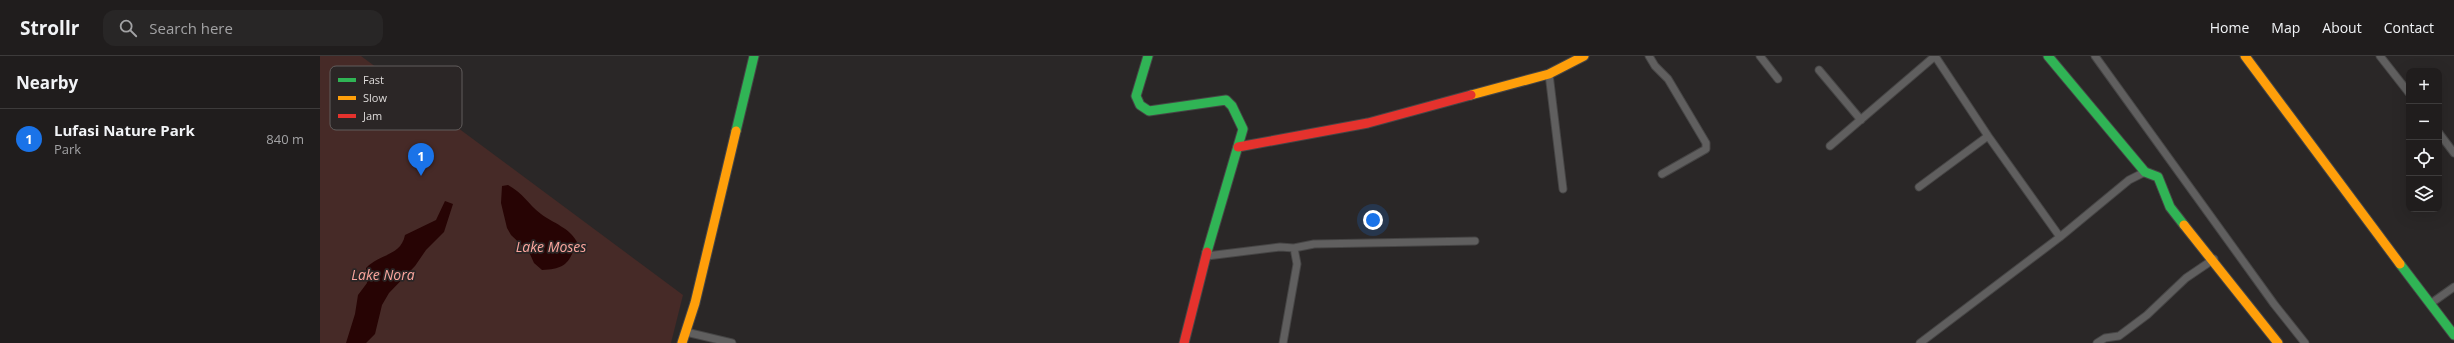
<!DOCTYPE html>
<html lang="en">
<head>
<meta charset="utf-8">
<style>
  body { margin:0; font-family:"Open Sans",sans-serif; background:#282626; color:#f1f3f6 }
  .controls { position:absolute; right:12px; top:12px; display:grid; overflow:hidden; border-radius:8px; box-shadow:0 4px 16px #0002 }
  .controls button { width:36px; height:36px; display:grid; place-items:center; padding:0; border:0; border-bottom:1px solid #3d3b3b; background:#201d1d; color:#f1f3f6; font:20px sans-serif }
  .you { position:absolute; left:1053px; top:164px; width:14px; height:14px; margin:-10px; border:3px solid #fff; border-radius:50%; background:#1a73e8; box-shadow:0 0 0 6px #1a73e833 }
  .badge { display:grid; place-items:center; width:26px; height:26px; border-radius:50%; background:#1a73e8; color:#fff; font-size:13px; font-weight:700 }
  .pin { position:absolute; translate:-50% -33px; filter:drop-shadow(0 1px 2px #0008) }
  .pin::after { content:''; position:absolute; top:21px; width:14px; height:12px; background:inherit; clip-path:polygon(0 0,100% 0,50% 100%) }
  .list { margin:0; padding:0; list-style:none }
  h2 { display:flex; justify-content:space-between; align-items:center; height:52px; margin:0; padding:0 16px; font-size:17px }
  h2 small { font-size:13px; font-weight:400; color:#a2a2a4 }
  .list li { display:grid; grid-template-columns:26px 1fr auto; gap:12px; align-items:center; box-sizing:border-box; height:60px; padding:0 16px; border-top:1px solid #3d3b3b }
  .list b { display:block; font-size:15px; white-space:nowrap }
  .list p { margin:0; font-size:13px; white-space:nowrap; color:#a2a2a4 }
  .list em { font-size:13px; font-style:normal; color:#a2a2a4 }
  .icon { flex:none; width:22px; height:22px; fill:none; stroke:currentColor; stroke-width:2; stroke-linecap:round; stroke-linejoin:round }
  .map { position:relative; flex:none; width:2134px; height:287px; overflow:hidden }
  header { display:flex; align-items:center; gap:24px; box-sizing:border-box; height:56px; padding:0 20px; background:#201d1d; border-bottom:1px solid #3d3b3b }
  header strong { font-size:19px }
  nav { display:flex; gap:22px; margin-inline-start:auto; font-size:14px }
  .search { width:280px; height:36px; background:#282626; display:flex; align-items:center; gap:10px; box-sizing:border-box; padding:0 14px; border-radius:12px; color:#a2a2a4; font-size:15px }
  main { display:flex }
  aside { flex:1; background:#201d1d }
  .map>svg:first-child { display:block }
</style>
</head>
<body>
<header>
<strong>Strollr</strong>
<div class="search"><svg class="icon" aria-label="search" viewBox="0 0 24 24"><circle cx="10" cy="10" r="6"/><path d="M15 15l6 6"/></svg>Search here</div>
<nav><a>Home</a><a>Map</a><a>About</a><a>Contact</a></nav>
</header>
<main>
<aside>
<h2>Nearby<small></small></h2>
<ul class="list">
<li><span class="badge">1</span><div><b>Lufasi Nature Park</b><p>Park</p></div><em>840 m</em></li>
</ul>
</aside>
<div class="map">
<svg width="2134" height="287" viewBox="0 0 2134 287">
  <rect width="100%" height="100%" fill="#2a2727"/>
  <path fill="#462a27" d="M0,0H41L363,239L351,287H0Z"/>
  <path fill="#270404" d="M188,129C203,137 208,148 221,158C233,167 250,172 257,186C249,207 246,213 222,214L214,207L209,196L191,179L187,172L181,147L182,130Z
    M125,145L133,148L124,176L106,194L95,210L69,237L62,249L55,278L46,287H26L35,258L38,239L47,227L46,212C59,198 81,200 85,179L116,164Z"/>
  <g fill="none" stroke-linecap="round" stroke-linejoin="round">
    <g stroke="#464545" stroke-width="9">
      <path id="street" d="M1329,0L1335,10L1348,23L1386,87V93L1342,118
        M1440,0L1458,23
        M1615,0L1668,80L1740,181
        M1775,0L1954,248L1985,287
        M2060,0L2089,37
        M1499,14L1541,64
        M1229,18L1243,133
        M2119,77L2134,97
        M1510,90L1615,0
        M1599,131L1668,80
        M887,200L960,191L974,192L994,188L1155,185
        M2110,248L2134,231
        M366,276L412,287
        M963,287L977,208L974,192
        M1600,287L1740,181L1809,124L1825,116
        M1777,287L1785,282L1799,280L1827,259L1866,222L1894,203"/>
    </g>
    <g stroke="#464545" stroke-width="11">
      <path id="fast" d="M828,0L816,40L820,49L829,55L906,44L912,50L923,73L887,196
        M1728,0L1825,116L1838,121L1850,151L1864,169
        M416,75L434,0
        M2080,208L2134,279"/>
    </g>
    <g stroke="#464545" stroke-width="11">
      <path id="slow" d="M1925,0L2080,208
        M1151,39L1229,18L1264,0
        M1864,169L1958,287
        M362,287L375,247L416,75"/>
    </g>
    <g stroke="#464545" stroke-width="11">
      <path id="jam" d="M918,91L1048,67L1151,39
        M864,287L887,196"/>
    </g>
    <use href="#street" stroke="#605f5f" stroke-width="7"/>
    <use href="#fast" stroke="#30b455" stroke-width="9"/>
    <use href="#slow" stroke="#ff9f0a" stroke-width="9"/>
    <use href="#jam" stroke="#e5322d" stroke-width="9"/>
  </g>
  <g text-anchor="middle" stroke-width="3.5" stroke-linejoin="round" paint-order="stroke">
    <g font-size="14" font-style="italic" fill="#fca69e" stroke="#2b2626">
      <text x="231" y="196">Lake Moses</text>
      <text x="63" y="224">Lake Nora</text>
    </g>
  </g>
  <rect x="10" y="10" width="132" height="64" rx="6" fill="#2b2626" stroke="#615d5c" stroke-width="1"/>
  <rect x="18" y="22" width="18" height="4" fill="#30b455"/>
  <rect x="18" y="40" width="18" height="4" fill="#ff9f0a"/>
  <rect x="18" y="58" width="18" height="4" fill="#e5322d"/>
  <g font-size="11" fill="#dfdcdb">
    <text x="43" y="28">Fast</text>
    <text x="43" y="46">Slow</text>
    <text x="43" y="64">Jam</text>
  </g>
</svg>
<div class="controls">
<button>+</button>
<button>−</button>
<button><svg class="icon" aria-label="locate" viewBox="0 0 24 24"><circle cx="12" cy="12" r="6"/><path d="M12 2v4M12 18v4M2 12h4M18 12h4"/></svg></button>
<button><svg class="icon" aria-label="layers" viewBox="0 0 24 24"><path d="M12 4l9 5-9 5-9-5zM3 14l9 5 9-5"/></svg></button>
</div>
<div class="you"></div>
<div class="pin badge" style="left:101px;top:120px">1</div>
</div>
</main>
</body>
</html>
